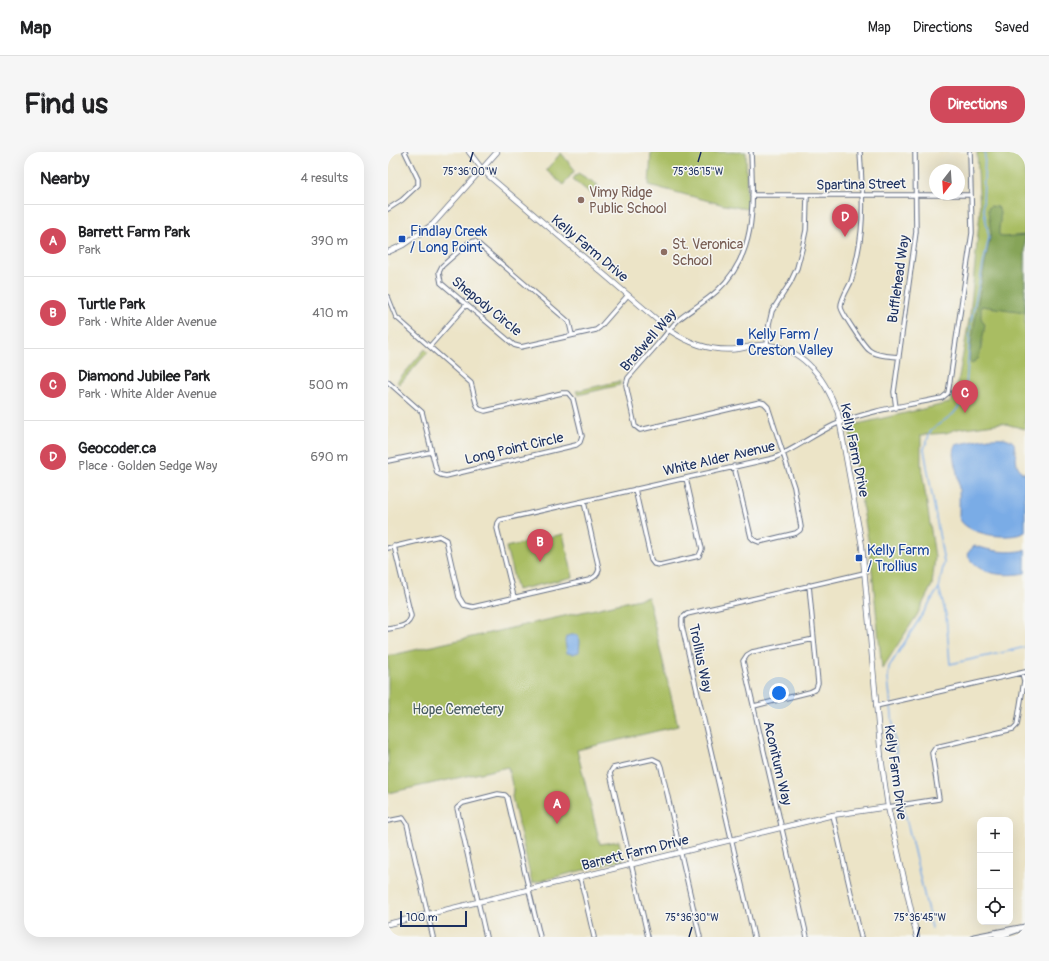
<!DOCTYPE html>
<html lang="en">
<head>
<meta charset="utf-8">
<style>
  body { margin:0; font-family:Pangolin,sans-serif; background:#f6f6f6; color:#202124 }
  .controls { position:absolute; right:12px; bottom:12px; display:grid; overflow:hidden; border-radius:8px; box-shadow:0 4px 16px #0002 }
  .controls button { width:36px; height:36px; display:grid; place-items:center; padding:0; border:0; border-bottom:1px solid #e0e0e0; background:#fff; color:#202124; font:20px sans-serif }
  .compass { position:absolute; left:541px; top:12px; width:36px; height:36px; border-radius:50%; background:#fff; box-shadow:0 4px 16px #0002; rotate:197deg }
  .scale { position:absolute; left:12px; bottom:10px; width:67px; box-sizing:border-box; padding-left:4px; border:2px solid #1b2f5e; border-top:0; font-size:11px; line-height:14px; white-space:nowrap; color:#1b2f5e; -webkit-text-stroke:3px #f6f6f2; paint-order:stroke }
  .you { position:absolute; left:391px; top:541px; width:14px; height:14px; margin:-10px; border:3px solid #fff; border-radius:50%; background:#1a73e8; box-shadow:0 0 0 6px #1a73e833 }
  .badge { display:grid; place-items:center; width:26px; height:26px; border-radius:50%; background:#d1495b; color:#fff; font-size:13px; font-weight:700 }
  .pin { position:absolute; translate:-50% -33px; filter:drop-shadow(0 1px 2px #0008) }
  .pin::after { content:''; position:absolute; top:21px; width:14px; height:12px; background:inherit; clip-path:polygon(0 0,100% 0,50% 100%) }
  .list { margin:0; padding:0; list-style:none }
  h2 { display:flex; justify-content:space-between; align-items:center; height:52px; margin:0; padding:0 16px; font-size:17px }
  h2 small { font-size:13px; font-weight:400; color:#757577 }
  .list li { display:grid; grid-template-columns:26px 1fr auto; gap:12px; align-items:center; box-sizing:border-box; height:72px; padding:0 16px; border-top:1px solid #e0e0e0 }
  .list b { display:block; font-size:15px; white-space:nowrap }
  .list p { margin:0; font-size:13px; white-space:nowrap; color:#757577 }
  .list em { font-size:13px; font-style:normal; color:#757577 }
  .icon { flex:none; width:22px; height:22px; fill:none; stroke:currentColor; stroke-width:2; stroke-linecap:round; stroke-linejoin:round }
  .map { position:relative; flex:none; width:637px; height:785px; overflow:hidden; border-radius:16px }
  header { display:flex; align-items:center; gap:24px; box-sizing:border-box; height:56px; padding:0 20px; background:#fff; border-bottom:1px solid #e0e0e0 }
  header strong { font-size:19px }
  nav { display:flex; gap:22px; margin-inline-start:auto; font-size:14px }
  .intro { display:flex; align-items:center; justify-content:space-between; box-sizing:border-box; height:96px; padding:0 24px }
  h1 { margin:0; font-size:28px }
  .button { padding:10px 18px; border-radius:16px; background:#d1495b; color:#fff; font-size:14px; font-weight:700 }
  main { display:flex; gap:24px; padding:0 24px }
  aside { flex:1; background:#fff; border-radius:16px; box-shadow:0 4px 16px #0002 }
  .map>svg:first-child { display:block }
</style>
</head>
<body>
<header>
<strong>Map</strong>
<nav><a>Map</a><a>Directions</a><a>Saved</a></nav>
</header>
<div class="intro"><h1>Find us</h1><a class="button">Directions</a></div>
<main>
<aside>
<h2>Nearby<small>4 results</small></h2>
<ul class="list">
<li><span class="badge">A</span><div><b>Barrett Farm Park</b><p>Park</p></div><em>390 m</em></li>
<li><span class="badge">B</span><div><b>Turtle Park</b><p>Park · White Alder Avenue</p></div><em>410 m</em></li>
<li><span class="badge">C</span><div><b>Diamond Jubilee Park</b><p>Park · White Alder Avenue</p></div><em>500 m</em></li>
<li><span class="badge">D</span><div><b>Geocoder.ca</b><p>Place · Golden Sedge Way</p></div><em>690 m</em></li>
</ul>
</aside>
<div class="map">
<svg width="637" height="785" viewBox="0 0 637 785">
  <rect width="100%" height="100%" fill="#f6f6f2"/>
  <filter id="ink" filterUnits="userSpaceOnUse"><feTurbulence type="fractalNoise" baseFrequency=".025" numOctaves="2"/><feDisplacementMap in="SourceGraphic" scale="8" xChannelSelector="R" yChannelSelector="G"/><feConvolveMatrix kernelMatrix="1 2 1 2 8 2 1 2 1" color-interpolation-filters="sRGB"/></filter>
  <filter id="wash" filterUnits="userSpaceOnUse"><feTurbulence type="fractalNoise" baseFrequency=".012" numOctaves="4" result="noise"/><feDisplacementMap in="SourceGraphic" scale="16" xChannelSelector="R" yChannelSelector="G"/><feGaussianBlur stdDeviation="0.9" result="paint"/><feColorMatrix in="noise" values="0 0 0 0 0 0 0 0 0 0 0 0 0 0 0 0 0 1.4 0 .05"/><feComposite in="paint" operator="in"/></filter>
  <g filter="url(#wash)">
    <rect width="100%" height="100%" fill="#ece4c7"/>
    <path fill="#a9bd62" stroke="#627660" d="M263,0H358L359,57L336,53L261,33Z
      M589,0H637V277L614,271L569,277L558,281L533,283V313L547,405L544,433L529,463L494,517L482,399L461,274L561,251L568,241L582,163L592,60Z
      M173,1L187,18L175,33L158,18Z
      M190,21L210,33L203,42L185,27Z
      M37,197L40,200L12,232L9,230Z
      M232,229V233L190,243L188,239Z
      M175,382L185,425L129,438L118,395Z
      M260,445L290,574L189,598L212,692L231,689L235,708L144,731L124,645L125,637L120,615L0,641V504Z"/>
    <path fill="#86a458" stroke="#506a5b" d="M602,54L610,55C615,64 610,74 611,83L615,85L637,83V160L593,154V166L597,173L591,206L583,212L581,206L590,149L603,81L600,59V56Z"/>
    <path fill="#7aace6" stroke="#4a6ea2" d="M601,286C609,286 620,284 626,291L629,313L634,321H637V380C623,389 576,383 571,365C571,353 572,339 570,327C569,315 562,304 567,293Z
      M587,394C604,399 620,402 637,398V421C617,425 588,423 579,402L585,395Z
      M182,483H189L192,489L191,500L185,502L179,501L177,489L178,485Z"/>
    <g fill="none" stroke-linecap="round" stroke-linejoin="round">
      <path stroke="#7aace6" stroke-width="1.5" d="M551,436L558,463L562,512L613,501L637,495
        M544,776L513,644L500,527L501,515L551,436L556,410L536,297L543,278L565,262L577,247L583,169L601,85L595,54L597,0"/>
    </g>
  </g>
  <g filter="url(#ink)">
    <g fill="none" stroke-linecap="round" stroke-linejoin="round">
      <g stroke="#646e83" stroke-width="5.5">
        <path id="minor" d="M472,0C474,33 477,68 470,100C468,110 466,120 463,130C460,136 452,149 453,155C453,160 476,194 481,198C488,204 502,204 511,205
          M364,43H583
          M0,57L14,48L30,33V27L17,0
          M0,145L8,165L83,231L88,251L91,257L97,259L174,241H180L185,247L194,284L192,290L188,293L58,324L53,323L49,321L34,260L0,230
          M184,183L181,170L87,89L80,91L54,114L51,120L53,131L126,193L133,195L208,178L212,175L240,143
          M379,193L381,172L384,159L402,131L409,116L414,97L418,78L419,44
          M42,194L78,153
          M508,256L506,240L528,80L527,0
          M0,309L43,300
          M346,314L363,385L366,388L371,390L408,381L412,378L413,375L406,335L380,255L376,251L372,250L252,278L247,274L238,233L240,226C251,213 263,200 274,187C279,181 284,174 290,168C302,158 317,150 329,139C370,101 365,51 363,0
          M247,337L263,408L266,412L272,413L311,404L314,397L298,326
          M0,396L47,385L51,384L58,388L71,445L76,453L85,455L201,428C207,425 210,423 211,417L196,350
          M126,445L109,376L110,371L112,368L386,306C407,297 425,283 446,273C477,259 520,253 554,246L560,241L561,235L584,81L582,0
          M0,477C10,475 21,475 23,464L6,394
          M366,554L422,540L428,537L430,531L421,433
          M488,554L637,520
          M500,655L551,647L544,601L548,595L625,577L629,573L636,529L634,521
          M445,663L473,785
          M0,669L15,666L19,672L45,785
          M192,725L206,785
          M98,785L69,656L75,651L110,642L117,643L119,645L152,785
          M260,785L222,621L225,616L265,607L271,610L273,615L312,785
          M366,785L294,474V466L299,462L476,421
          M419,785L355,509L359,503L364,500L426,487"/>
      </g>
      <g stroke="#646e83" stroke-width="6">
        <path id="tertiary" d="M81,0L94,17L102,25L281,178C302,192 325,200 350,197C360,195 370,192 380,193C417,197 438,229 450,261L474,394L493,605L500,655L529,785
          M0,100L15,93L45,72L109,0
          M0,772L445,663L500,655"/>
      </g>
      <g stroke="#646e83" stroke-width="7">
        <path id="secondary" d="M586,785L637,775
          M609,785L629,778"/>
      </g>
      <use href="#minor" stroke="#fff" stroke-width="3.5"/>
      <use href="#tertiary" stroke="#fff" stroke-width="4.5"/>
      <use href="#secondary" stroke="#fff" stroke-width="5"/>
    </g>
  </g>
  <path fill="none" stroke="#1b2f5e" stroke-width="1.5" d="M82,10L85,0M310,10L313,0M301,785L304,775M529,785L532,775"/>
  <g fill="#8d6e63" stroke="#f6f6f2" stroke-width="1.5">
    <circle cx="193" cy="48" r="4"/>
    <circle cx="276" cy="100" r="4"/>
  </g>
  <g fill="#1a4fb4" stroke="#f6f6f2" stroke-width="1.5">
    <rect x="10" y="83" width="8" height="8" rx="2"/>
    <rect x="348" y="186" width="8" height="8" rx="2"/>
    <rect x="467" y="402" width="8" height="8" rx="2"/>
  </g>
  <g text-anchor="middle" stroke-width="3" stroke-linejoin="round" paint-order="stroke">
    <g font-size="14" fill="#1b2f5e" stroke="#f6f6f2">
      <text transform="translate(473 32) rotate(-1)" y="5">Spartina Street</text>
      <text transform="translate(202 96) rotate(40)" y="5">Kelly Farm Drive</text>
      <text transform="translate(510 127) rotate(-82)" y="5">Bufflehead Way</text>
      <text transform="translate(99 154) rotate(39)" y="5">Shepody Circle</text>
      <text transform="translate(260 188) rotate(-49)" y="5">Bradwell Way</text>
      <text transform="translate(126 296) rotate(-13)" y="5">Long Point Circle</text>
      <text transform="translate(467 298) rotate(78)" y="5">Kelly Farm Drive</text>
      <text transform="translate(331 306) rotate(-13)" y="5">White Alder Avenue</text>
      <text transform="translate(313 506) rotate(78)" y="5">Trollius Way</text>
      <text transform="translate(390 611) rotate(77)" y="5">Aconitum Way</text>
      <text transform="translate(508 620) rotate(82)" y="5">Kelly Farm Drive</text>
      <text transform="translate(247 700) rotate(-14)" y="5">Barrett Farm Drive</text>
    </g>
    <g font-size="14" fill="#785e54" stroke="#f6f6f2" text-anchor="start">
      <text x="201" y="45">Vimy Ridge<tspan x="201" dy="16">Public School</tspan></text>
      <text x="284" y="97">St. Veronica<tspan x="284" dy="16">School</tspan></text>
    </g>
    <g font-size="14" fill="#164399" stroke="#f6f6f2" text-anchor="start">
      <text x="22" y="84">Findlay Creek<tspan x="22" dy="16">/ Long Point</tspan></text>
      <text x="360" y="187">Kelly Farm /<tspan x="360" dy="16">Creston Valley</tspan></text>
      <text x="479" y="403">Kelly Farm<tspan x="479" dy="16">/ Trollius</tspan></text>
    </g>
    <g font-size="14" fill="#465a5f" stroke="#f6f6f2">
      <text x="70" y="562">Hope Cemetery</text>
    </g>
  </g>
  <g font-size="10" text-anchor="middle" fill="#1b2f5e" stroke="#f6f6f2" stroke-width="3" stroke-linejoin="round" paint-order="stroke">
    <text x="82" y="23">75°36'00"W</text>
    <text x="310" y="23">75°36'15"W</text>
    <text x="304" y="769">75°36'30"W</text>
    <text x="532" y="769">75°36'45"W</text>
  </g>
</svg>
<div class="controls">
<button>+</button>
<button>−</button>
<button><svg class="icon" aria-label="locate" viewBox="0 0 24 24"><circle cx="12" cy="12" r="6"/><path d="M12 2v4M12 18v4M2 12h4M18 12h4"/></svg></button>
</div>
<svg class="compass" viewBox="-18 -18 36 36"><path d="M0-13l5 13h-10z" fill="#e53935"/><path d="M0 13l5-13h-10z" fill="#757577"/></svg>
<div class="scale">100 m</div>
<div class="you"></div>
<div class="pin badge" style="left:169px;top:672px">A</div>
<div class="pin badge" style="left:152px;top:410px">B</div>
<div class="pin badge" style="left:577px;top:261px">C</div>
<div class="pin badge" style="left:457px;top:85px">D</div>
</div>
</main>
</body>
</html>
